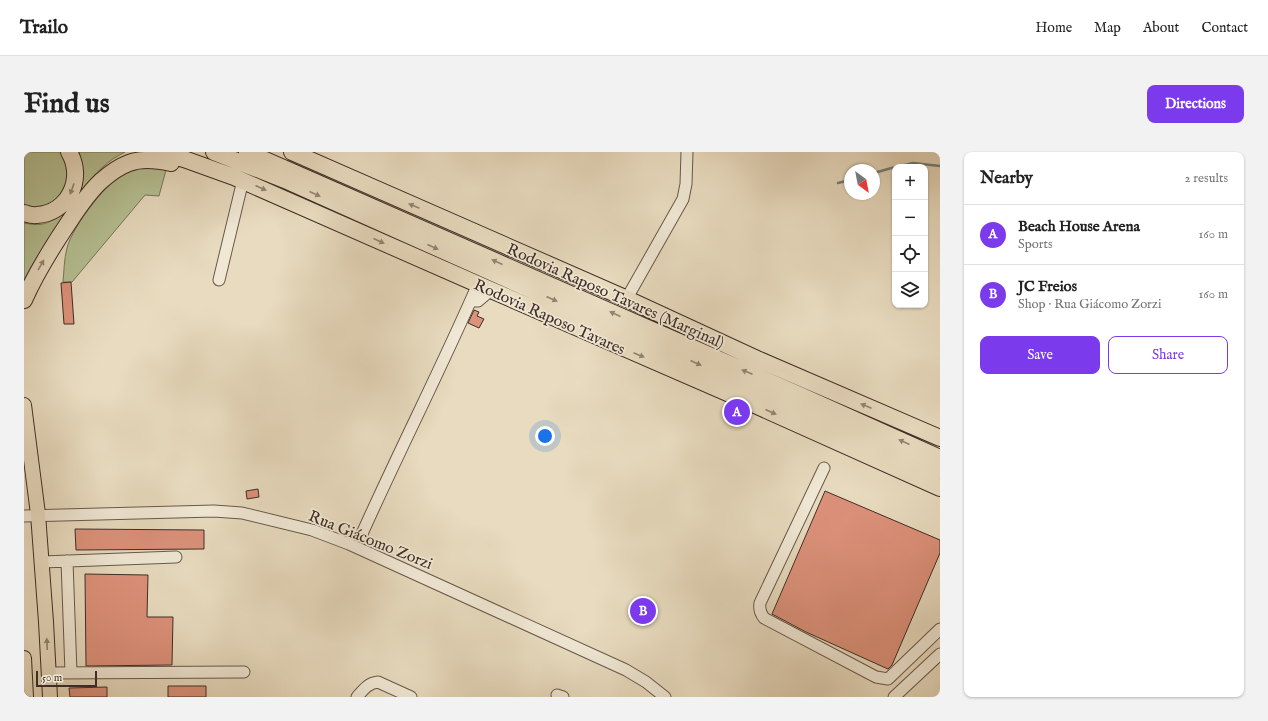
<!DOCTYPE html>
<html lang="en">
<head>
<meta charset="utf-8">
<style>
  body { margin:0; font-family:"IM FELL English",serif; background:#f2f2f2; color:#222 }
  .controls { position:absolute; right:12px; top:12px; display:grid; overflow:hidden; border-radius:8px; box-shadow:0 1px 3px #0004 }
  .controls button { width:36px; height:36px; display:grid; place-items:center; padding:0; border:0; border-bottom:1px solid #e0e0e0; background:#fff; color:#222; font:20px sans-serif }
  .compass { position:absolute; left:820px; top:12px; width:36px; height:36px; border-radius:50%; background:#fff; box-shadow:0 1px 3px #0004; rotate:148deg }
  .scale { position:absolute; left:12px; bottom:10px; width:61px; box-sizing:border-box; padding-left:4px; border:2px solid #3e2e26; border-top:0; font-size:11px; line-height:14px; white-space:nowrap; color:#3e2e26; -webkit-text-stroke:3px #f0e8d5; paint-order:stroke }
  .you { position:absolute; left:521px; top:284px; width:14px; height:14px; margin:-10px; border:3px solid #fff; border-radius:50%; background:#1a73e8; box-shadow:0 0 0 6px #1a73e833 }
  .badge { display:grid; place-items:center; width:26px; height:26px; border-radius:50%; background:#7c3aed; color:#fff; font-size:13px; font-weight:700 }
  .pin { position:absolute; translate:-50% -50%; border:2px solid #fff; box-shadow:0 1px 4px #0006 }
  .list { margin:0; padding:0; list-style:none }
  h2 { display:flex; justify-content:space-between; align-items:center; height:52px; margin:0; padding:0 16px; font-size:17px }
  h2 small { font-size:13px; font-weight:400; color:#767676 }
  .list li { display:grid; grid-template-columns:26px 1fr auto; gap:12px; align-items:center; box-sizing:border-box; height:60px; padding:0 16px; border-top:1px solid #e0e0e0 }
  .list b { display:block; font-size:15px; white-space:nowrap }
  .list p { margin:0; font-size:13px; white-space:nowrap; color:#767676 }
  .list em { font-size:13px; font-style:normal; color:#767676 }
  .actions { display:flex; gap:8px; padding:12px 16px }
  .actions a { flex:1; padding:9px 0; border:1px solid #7c3aed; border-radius:8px; text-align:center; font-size:14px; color:#7c3aed }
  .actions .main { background:#7c3aed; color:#fff }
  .icon { flex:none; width:22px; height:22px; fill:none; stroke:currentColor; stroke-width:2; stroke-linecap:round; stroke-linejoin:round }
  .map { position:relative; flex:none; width:916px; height:545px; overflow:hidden; border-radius:8px }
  header { display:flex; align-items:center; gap:24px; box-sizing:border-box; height:56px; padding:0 20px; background:#fff; border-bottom:1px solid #e0e0e0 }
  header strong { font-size:19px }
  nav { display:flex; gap:22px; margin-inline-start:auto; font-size:14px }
  .intro { display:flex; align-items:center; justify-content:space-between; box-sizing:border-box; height:96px; padding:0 24px }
  h1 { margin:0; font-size:28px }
  .button { padding:10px 18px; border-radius:8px; background:#7c3aed; color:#fff; font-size:14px; font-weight:700 }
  main { display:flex; gap:24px; padding:0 24px }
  aside { flex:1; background:#fff; border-radius:8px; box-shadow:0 1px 3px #0004 }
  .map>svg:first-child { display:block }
</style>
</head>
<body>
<header>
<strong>Trailo</strong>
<nav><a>Home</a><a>Map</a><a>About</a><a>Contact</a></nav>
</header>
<div class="intro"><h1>Find us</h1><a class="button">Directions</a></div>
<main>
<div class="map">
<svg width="916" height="545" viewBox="0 0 916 545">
  <rect width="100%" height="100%" fill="#e8dbbf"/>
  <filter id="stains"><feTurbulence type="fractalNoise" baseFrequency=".005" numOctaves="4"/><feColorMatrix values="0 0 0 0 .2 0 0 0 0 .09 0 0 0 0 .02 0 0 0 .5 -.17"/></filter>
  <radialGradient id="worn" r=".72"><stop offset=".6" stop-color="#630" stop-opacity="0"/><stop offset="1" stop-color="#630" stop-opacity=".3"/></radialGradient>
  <path fill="#b5c093" stroke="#7a775c" d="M0,0H39L46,26L35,48L15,57L0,55Z
    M55,0H101C67,16 46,56 25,87C17,100 6,114 0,129V71C28,77 33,65 46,44C49,38 55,31 57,25C60,18 57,7 55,0Z
    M128,15L142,18L135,44L121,43L48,130H39C40,120 40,107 43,96C48,75 85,26 106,18C113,16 120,16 128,15Z"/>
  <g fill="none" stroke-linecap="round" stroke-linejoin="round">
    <path stroke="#75817e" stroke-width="2.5" d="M873,15L889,11L916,14
      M850,21L871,15
      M814,31L826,28"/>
  </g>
  <path fill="#dc917a" stroke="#3e2e26" d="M47,130L50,172H40L37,131Z
    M450,158L455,160L453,164L460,167L455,176L444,171Z
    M234,337L235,345L223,347L222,339Z
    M801,339L916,388V401L868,513L864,517L782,480L748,462Z
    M51,377L180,378V397L52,398Z
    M61,422L124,423L123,465H149L148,513L62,514Z
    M144,534H182V545H144Z
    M83,535V545H46L45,536Z"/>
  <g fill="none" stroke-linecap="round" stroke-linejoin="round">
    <g stroke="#68594c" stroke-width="13">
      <path id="minor" d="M195,128L219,28
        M603,146L659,47L662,32L663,0
        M447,149H454L467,138
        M800,316L736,451C735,457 736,461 740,466L852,525L864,527L916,477
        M0,364L190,359L218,361L288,378L325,392L602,518L622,530L641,545
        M337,384C375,299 417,217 454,132
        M43,409L47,521
        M18,410L152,405
        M25,521L220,520
        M533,543L539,545
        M333,545C339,538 344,531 354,530L387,545
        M870,545L916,502"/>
    </g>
    <g stroke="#3e2e26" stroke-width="16">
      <path id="major" d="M0,253L14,362L22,470L26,545
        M0,506L2,545"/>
    </g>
    <g stroke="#3e2e26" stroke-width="18">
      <path id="highway" d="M134,0L160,7L210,25L467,138L731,253L916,336
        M190,0L261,28L843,288L916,319
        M223,0L778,244L916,306
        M268,0L601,146L733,207L916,286
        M0,61C4,62 8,64 13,63C44,61 61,27 45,0
        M0,148C12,121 27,97 43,73C53,58 63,42 77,29C85,22 94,15 105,11C118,6 134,8 147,11"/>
    </g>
    <use href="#minor" stroke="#f0e8d5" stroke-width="11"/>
    <use href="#major" stroke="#e8dbbf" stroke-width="14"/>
    <use href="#highway" stroke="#e8dbbf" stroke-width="16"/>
  </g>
  <defs><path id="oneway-solid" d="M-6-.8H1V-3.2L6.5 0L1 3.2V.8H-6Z"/></defs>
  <g fill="#938472">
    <use href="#oneway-solid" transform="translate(237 36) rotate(24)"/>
    <use href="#oneway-solid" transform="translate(48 37) rotate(110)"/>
    <use href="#oneway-solid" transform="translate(291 42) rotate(24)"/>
    <use href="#oneway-solid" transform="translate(390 54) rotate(-157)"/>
    <use href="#oneway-solid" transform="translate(355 89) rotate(24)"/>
    <use href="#oneway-solid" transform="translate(409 95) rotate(24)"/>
    <use href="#oneway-solid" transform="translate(473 110) rotate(-156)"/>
    <use href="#oneway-solid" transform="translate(17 113) rotate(-60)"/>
    <use href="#oneway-solid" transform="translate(528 147) rotate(24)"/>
    <use href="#oneway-solid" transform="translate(591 162) rotate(-156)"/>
    <use href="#oneway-solid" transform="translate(615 203) rotate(23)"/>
    <use href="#oneway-solid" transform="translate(672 211) rotate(24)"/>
    <use href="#oneway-solid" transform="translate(723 220) rotate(-157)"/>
    <use href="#oneway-solid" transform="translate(842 254) rotate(-157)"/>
    <use href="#oneway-solid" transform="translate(747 260) rotate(24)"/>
    <use href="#oneway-solid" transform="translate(880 290) rotate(-156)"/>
    <use href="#oneway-solid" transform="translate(23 492) rotate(-93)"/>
  </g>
  <g text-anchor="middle" stroke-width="3.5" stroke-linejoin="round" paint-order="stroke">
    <g font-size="16" fill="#3e2e26" stroke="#f0e8d5">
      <text transform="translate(592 143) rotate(24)" y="6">Rodovia Raposo Tavares (Marginal)</text>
      <text transform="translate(526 164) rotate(24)" y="6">Rodovia Raposo Tavares</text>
      <text transform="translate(347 387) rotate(22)" y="6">Rua Giácomo Zorzi</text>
    </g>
  </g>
  <rect width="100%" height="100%" filter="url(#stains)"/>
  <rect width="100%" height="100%" fill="url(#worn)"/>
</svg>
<div class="controls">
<button>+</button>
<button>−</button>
<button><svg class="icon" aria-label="locate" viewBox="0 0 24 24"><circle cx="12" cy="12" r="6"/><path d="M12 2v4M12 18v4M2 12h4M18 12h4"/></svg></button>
<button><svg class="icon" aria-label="layers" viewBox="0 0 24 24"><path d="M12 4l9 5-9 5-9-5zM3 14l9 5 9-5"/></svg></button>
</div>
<svg class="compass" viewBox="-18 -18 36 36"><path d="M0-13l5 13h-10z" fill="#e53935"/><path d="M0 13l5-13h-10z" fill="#767676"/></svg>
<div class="scale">50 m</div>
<div class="you"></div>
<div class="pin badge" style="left:713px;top:260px">A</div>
<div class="pin badge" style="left:619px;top:459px">B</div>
</div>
<aside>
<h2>Nearby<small>2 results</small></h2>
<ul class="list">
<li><span class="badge">A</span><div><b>Beach House Arena</b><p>Sports</p></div><em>160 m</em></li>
<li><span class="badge">B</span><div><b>JC Freios</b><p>Shop · Rua Giácomo Zorzi</p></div><em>160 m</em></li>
</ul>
<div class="actions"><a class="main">Save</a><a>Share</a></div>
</aside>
</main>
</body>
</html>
